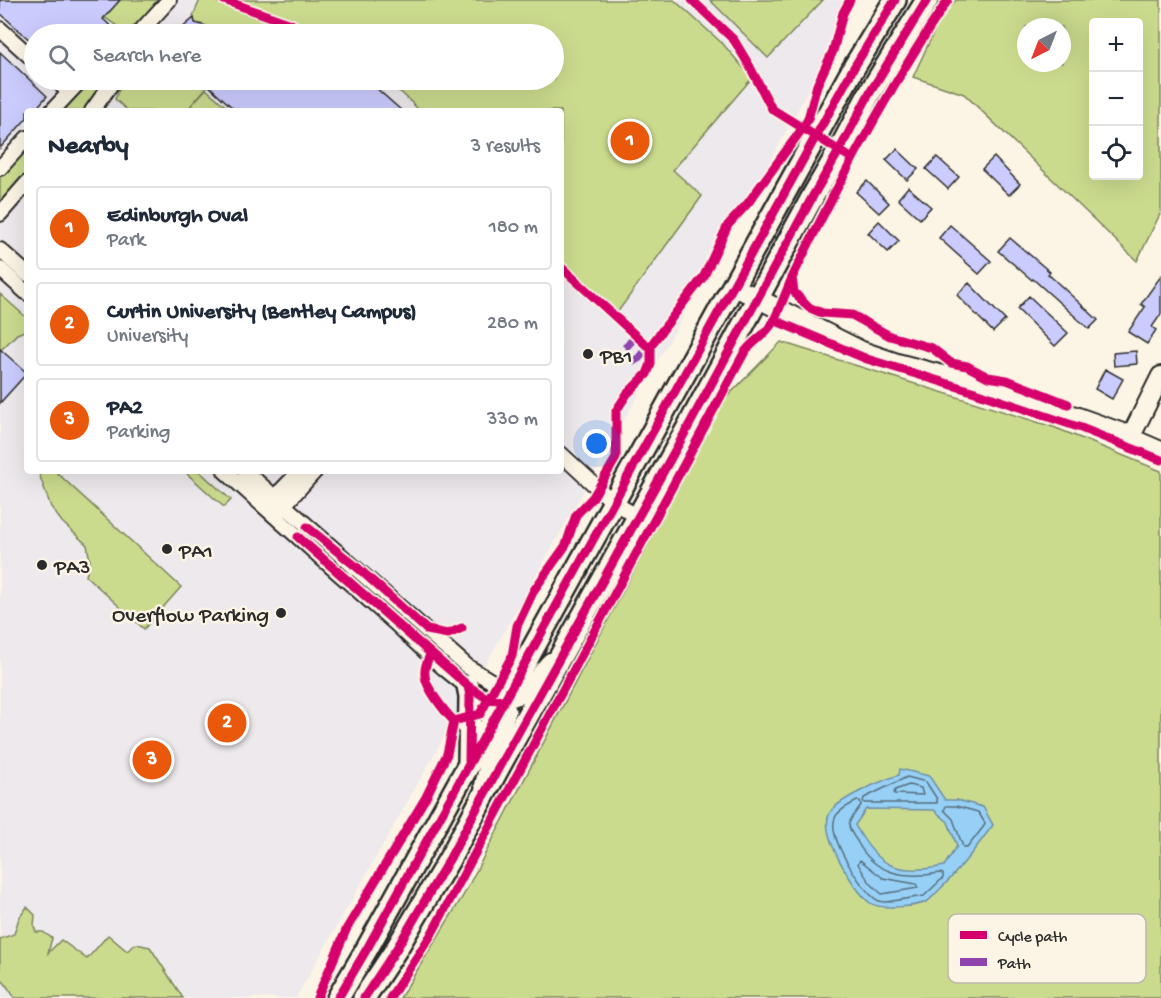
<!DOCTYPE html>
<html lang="en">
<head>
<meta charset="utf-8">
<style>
  body { margin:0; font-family:"Gochi Hand",sans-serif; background:#f2f2f3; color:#1f2937 }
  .controls { position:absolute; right:18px; top:18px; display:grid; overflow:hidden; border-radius:6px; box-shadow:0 6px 24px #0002 }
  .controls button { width:54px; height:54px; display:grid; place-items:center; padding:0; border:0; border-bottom:2px solid #e0e1e3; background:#fff; color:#1f2937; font:30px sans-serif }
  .compass { position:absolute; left:1017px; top:18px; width:54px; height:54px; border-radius:50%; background:#fff; box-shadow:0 6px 24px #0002; rotate:222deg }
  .you { position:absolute; left:597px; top:444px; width:21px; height:21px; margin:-15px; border:4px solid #fff; border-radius:50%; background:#1a73e8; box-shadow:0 0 0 9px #1a73e833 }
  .badge { display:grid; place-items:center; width:39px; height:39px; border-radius:50%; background:#ea580c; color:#fff; font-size:20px; font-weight:700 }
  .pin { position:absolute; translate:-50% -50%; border:3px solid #fff; box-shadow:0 2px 6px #0006 }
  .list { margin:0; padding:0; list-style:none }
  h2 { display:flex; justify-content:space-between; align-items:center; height:78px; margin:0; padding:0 24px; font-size:26px }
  h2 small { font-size:20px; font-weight:400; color:#747a83 }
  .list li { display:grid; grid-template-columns:39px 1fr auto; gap:18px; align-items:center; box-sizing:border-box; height:84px; margin:0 12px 12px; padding:0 12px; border:2px solid #e0e1e3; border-radius:6px }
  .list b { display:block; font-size:22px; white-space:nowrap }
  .list p { margin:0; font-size:20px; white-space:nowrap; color:#747a83 }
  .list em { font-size:20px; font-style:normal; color:#747a83 }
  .icon { flex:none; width:33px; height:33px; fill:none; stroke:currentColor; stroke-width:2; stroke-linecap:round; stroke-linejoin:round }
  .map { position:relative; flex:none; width:1161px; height:998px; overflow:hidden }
  .search { position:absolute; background:#fff; box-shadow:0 6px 24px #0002; left:24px; top:24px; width:540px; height:66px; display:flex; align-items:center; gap:15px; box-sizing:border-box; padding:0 21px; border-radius:33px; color:#747a83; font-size:22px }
  .panel { position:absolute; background:#fff; box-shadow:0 6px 24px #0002; left:24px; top:108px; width:540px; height:366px; border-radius:6px }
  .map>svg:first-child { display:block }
</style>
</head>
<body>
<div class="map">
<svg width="1161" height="998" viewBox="0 0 1161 998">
  <rect width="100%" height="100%" fill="#fcf5e5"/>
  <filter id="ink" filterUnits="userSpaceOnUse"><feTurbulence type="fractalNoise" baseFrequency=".0167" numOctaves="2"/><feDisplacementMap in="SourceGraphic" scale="12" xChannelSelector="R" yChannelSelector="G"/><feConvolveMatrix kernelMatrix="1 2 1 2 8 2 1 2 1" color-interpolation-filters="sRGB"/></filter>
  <g filter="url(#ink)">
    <path fill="#ede9ec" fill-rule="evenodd" d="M0,0H857L749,200L296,998H0ZM34,34H554V80H34ZM27,111H561V471H27Z"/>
    <path fill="#cbdb8e" stroke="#7b835c" stroke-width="1.5" fill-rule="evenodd" d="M120,0H158L129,34L104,17Z
      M200,0H212L271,23L275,28L276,34H220L222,33L218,27L211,31L203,25L195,23L193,16Z
      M241,0H674L723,44L752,78L673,170L702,196L617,313L561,264V111H420L402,93L380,80H554V34H311L294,21L241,3Z
      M710,0H823L768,58Z
      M956,0H1161V212L1137,261L964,94L913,77L940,19ZM1094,22H1138V176H1094ZM1026,27H1062V63H1026Z
      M86,80H110L87,111H56Z
      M123,80H213L187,110L206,89L231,111H128L115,99Z
      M27,142V178L0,209V173Z
      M0,294L27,318V330L17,334L0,351Z
      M781,342L1056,428L1161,471V998H400L463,896L723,401Z
      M38,471H55L181,587L144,629L86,576L90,561L87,545L62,522L51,507Z
      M184,471H199L231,500L224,507Z
      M27,907L35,915L34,926L36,932H43L52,938L48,953L61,940L87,959L108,935L127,951L136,944L150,947L183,998H15L4,982L0,979V939L14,934L19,918Z"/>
    <path fill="#97d0f6" stroke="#6c8ea5" stroke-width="1.5" fill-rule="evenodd" d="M900,769L929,776L945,800H957L983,807L993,825C976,847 961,869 941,888C937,892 932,898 928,901C918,907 880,910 870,903C854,890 816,831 831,811C841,798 883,780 899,775ZM866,809L934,810L948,822L957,846L944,866C898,875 878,868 855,825Z"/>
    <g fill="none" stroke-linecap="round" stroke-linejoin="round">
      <path stroke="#566d7c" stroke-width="1.5" d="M907,777L926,782L937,799V803H865L863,802L864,798Z
        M909,785L921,788L923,795L894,794L895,790Z
        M857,801H860L861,805C858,810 850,818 849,824C849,830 854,837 857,841C874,875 906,879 940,873L943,874V878L924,896L886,902C881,902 877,901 873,897C859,885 827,836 835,818C838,810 850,805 857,801Z
        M946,806H956L978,812L985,823L984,826L967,848L963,847L953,819L944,810Z
        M860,860L883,878L916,884L918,888L882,894C872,887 864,875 858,864Z"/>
    </g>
    <path fill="#cbccfe" stroke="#2b2b2b" stroke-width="1.5" d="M0,0H120L103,19L115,30L111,34H34V44L0,13Z
      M194,18L195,23L206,26L217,34H175Z
      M0,52L47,96L34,111H27V118L0,148Z
      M213,80H334L340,85L345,80H367L402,111H236L208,85Z
      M897,149L918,169L907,180L886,160Z
      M937,157L959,177L948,189L926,169Z
      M994,157L1020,184L1009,195L982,169Z
      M867,181L889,203L879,213L856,192Z
      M908,187L931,207L920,219L898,199Z
      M879,221L899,241L888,252L868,233Z
      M950,225L991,261L979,274L939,238Z
      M1010,238L1050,272L1048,274L1098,320L1089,329L1033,279L1032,280L998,251Z
      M1161,276V314L1152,327L1156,330L1147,344L1128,332L1145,307L1141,304Z
      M969,283L1005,320L993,332L957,295Z
      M1029,296L1068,333L1055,346L1017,309Z
      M0,349L27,373L0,403Z
      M1136,351L1137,364L1114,366L1113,353Z
      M1105,369L1123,379L1112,399L1095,389Z"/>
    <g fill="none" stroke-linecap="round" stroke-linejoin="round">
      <g stroke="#2b2b2b" stroke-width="18">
        <path id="street" d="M0,29L34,60
          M138,34L169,0
          M56,80L69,92
          M52,111L81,80
          M92,111L114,80
          M0,168L27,138
          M0,214L27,183
          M0,250L27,274
          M0,269L27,293
          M1131,436L1161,449
          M561,454L613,502L638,517
          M225,471C281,522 338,573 395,623C419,645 457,684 487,698C491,700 499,700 504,700C530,700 535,673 550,660
          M245,471L468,667L496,684L509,711L486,768L482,785
          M268,504L300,471
          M278,512L315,471"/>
      </g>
      <g stroke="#2b2b2b" stroke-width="22">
        <path id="secondary" d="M733,286L862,351L897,363L1014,394L1131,436L1161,376"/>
      </g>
      <g stroke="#2b2b2b" stroke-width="26">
        <path id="primary" d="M468,686L470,696L469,763
          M338,998L368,947L853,69L895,0
          M364,998L397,948L450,858L500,765L687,429L814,194L839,151L869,94L927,0"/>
      </g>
      <use href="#street" stroke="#fcf5e5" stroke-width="14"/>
      <use href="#secondary" stroke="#fcf5e5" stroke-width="18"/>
      <use href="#primary" stroke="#fcf5e5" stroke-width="21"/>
      <path stroke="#8e44ad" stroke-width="8" stroke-dasharray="15 8" stroke-linecap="butt" d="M625,348L637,335
        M632,362L639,358L648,346"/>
      <g stroke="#fcf5e5" stroke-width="13">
        <path id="cycleway" d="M224,0L291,24L306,34
          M692,0L734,40L749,65L772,109L848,156
          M561,267L645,344L651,347
          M792,278L794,292L808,307L822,313L852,315L890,336L932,348L951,363L967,366L988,377L1007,380L1068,404
          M774,320L867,359L975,392L1081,428L1161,460
          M307,527L358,568L427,630L448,634L462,628
          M298,537L468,686L488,699L498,700
          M430,655C427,661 424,668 425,675C425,687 445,712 454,721
          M468,686L470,696L469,761
          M454,721L480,714L512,656L517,626L534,590L566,545L576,515L593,497L616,458V411L627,394L647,374L651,364V347L654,341L704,276L728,225L748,203L802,129L808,119L817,85L833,51L843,13L850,0
          M317,998L347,928L426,797L447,754L454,721
          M338,998L368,947L853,69L895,0
          M364,998L397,948L450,858L500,765L687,429L814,194L839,151L869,94L927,0
          M390,998L431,935L743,355C750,342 765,337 773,322C781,307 786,291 793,276C839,181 889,87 948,0"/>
      </g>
      <use href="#cycleway" stroke="#d6006c" stroke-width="9"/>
    </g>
  </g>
  <g fill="#2b2b2b" stroke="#fcf5e5" stroke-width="2">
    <circle cx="588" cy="354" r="6"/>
    <circle cx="167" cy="549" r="6"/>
    <circle cx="42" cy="565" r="6"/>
    <circle cx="281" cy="613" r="6"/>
  </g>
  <g text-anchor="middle" stroke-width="5" stroke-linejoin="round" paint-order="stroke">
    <g font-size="22" fill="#2b2b2b" stroke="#fcf5e5" text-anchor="start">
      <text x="600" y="362">PB1</text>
      <text x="179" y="557">PA1</text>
      <text x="54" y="573">PA3</text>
      <text x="269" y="621" text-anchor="end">Overflow Parking</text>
    </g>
  </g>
  <rect x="948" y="914" width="198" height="69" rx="9" fill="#fcf5e5" stroke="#bdb8ad" stroke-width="1.5"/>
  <rect x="960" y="931" width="27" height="8" fill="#d6006c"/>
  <rect x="960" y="958" width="27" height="8" fill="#8e44ad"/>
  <g font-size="16" fill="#2b2b2b">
    <text x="998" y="941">Cycle path</text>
    <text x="998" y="968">Path</text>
  </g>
</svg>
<div class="controls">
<button>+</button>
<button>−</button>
<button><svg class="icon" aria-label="locate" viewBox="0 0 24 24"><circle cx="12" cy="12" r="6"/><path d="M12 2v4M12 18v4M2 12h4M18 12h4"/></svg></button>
</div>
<svg class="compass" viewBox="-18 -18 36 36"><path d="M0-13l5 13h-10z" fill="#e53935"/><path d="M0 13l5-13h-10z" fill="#747a83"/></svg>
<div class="you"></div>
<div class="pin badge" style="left:630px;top:141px">1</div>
<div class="pin badge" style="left:227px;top:723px">2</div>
<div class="pin badge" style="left:152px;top:760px">3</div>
<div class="search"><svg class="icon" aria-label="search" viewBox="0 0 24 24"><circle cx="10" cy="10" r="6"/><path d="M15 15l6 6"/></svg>Search here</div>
<section class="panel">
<h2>Nearby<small>3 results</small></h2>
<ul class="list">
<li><span class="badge">1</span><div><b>Edinburgh Oval</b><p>Park</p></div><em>180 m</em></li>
<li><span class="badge">2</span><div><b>Curtin University (Bentley Campus)</b><p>University</p></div><em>280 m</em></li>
<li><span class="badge">3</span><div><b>PA2</b><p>Parking</p></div><em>330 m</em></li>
</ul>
</section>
</div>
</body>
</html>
